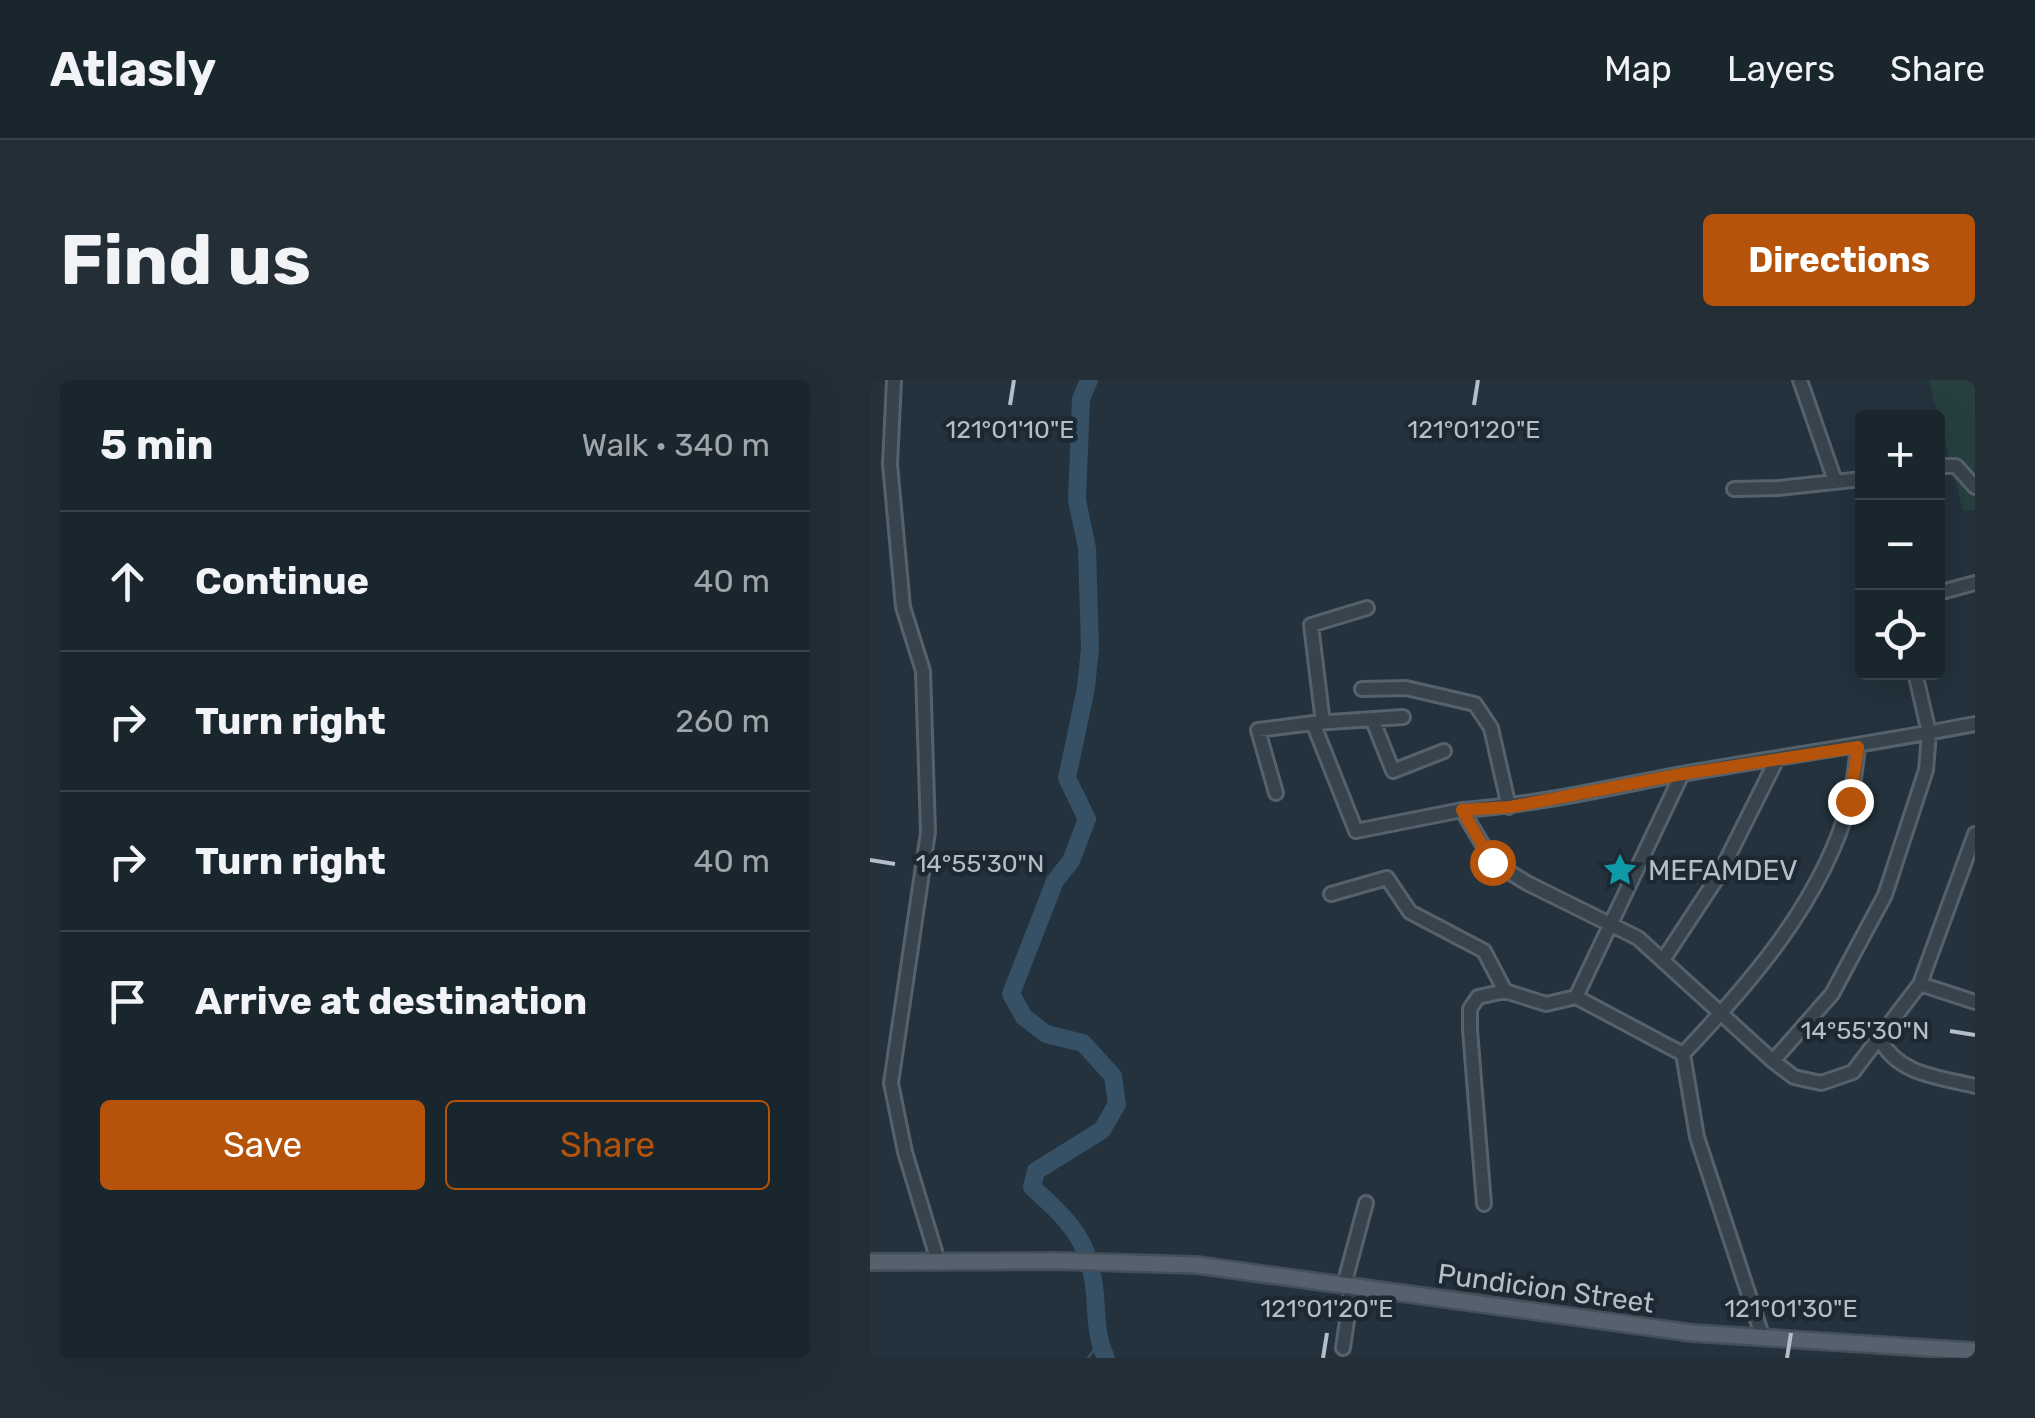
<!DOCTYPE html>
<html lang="en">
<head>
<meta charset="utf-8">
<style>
  body { margin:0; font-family:Rubik,sans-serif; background:#232e36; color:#f1f3f6 }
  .controls { position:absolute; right:30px; top:30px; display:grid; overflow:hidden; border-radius:10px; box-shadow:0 10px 40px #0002 }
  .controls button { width:90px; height:90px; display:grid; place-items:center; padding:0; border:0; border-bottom:2px solid #38434a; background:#1a262e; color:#f1f3f6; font:50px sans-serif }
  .stop { position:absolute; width:30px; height:30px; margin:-22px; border:8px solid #b45309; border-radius:50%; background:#fff }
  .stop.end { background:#b45309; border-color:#fff; box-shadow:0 2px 10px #0008 }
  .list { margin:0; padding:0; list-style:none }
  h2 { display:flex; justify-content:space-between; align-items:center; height:130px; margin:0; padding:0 40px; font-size:42px }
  h2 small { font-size:32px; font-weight:400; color:#9fa5aa }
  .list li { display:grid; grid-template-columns:65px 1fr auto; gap:30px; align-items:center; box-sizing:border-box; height:140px; padding:0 40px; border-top:2px solid #38434a }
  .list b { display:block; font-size:38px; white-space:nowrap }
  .list em { font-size:32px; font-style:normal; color:#9fa5aa }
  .actions { display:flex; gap:20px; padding:30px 40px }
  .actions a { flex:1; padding:22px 0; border:2px solid #b45309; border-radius:10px; text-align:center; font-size:35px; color:#b45309 }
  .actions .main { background:#b45309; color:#fff }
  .icon { flex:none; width:55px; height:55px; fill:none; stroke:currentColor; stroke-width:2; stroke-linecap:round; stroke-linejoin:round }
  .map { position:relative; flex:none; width:1105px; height:978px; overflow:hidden; border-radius:10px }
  header { display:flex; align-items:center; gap:60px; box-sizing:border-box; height:140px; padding:0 50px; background:#1a262e; border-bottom:2px solid #38434a }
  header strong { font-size:48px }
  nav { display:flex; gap:55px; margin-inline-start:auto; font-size:35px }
  .intro { display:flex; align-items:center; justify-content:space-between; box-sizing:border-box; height:240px; padding:0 60px }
  h1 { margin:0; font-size:70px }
  .button { padding:25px 45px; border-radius:10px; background:#b45309; color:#fff; font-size:35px; font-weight:700 }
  main { display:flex; gap:60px; padding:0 60px }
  aside { flex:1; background:#1a262e; border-radius:10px; box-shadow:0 10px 40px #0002 }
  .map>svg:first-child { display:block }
</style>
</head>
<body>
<header>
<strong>Atlasly</strong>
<nav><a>Map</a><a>Layers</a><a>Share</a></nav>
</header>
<div class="intro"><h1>Find us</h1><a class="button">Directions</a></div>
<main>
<aside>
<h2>5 min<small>Walk · 340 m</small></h2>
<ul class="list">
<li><svg class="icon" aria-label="ahead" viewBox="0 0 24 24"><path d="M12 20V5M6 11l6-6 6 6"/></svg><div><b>Continue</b></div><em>40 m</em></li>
<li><svg class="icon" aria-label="right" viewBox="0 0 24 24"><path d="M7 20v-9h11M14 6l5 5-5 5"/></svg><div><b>Turn right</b></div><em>260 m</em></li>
<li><svg class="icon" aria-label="right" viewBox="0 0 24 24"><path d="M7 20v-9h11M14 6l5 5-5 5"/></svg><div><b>Turn right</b></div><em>40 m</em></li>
<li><svg class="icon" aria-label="arrive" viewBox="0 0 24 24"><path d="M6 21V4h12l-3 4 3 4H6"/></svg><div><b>Arrive at destination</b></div></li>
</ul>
<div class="actions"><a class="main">Save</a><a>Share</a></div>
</aside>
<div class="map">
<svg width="1105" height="978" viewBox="0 0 1105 978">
  <rect width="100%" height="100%" fill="#23323d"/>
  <path fill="#26403f" d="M1059,0H1105V130L1093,131Z"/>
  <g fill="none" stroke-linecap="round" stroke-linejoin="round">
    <path stroke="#365065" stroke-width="2.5" d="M218,978L229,963"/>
    <path stroke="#365065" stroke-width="18" d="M219,0L211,19L207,120L217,168L220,268L216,308L197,398L217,439L201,481L185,501L141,614L154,637L176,654L213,663L243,696L247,724L232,750L166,791L162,807C200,842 221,861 225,915C227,938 226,957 236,978"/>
    <g stroke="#55616b" stroke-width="18">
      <path id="minor" d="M24,0L20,84L33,227L53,291L58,452L21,703L35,772L68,881
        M930,0L965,101
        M1068,86H1086L1105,107
        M864,109L908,108L992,99
        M1068,213L1105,203
        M492,309L536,308L605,324L621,348L639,427
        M503,341L523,391L574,371
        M445,343L533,337
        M453,343L441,245L497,228
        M1105,344C1007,363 909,377 811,394C738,408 665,425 592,430L623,482L657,503L768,558L903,681L924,697L951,703L983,692L1050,604L1105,454
        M812,394L706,617L813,674
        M406,413L388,350L443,343L486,451L592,430
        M461,514L517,498L540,532L614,571L635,611
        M793,580L849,495L907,379
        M1050,604L1105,622
        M1010,659C1028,695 1069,697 1105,706
        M903,681L962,614L1015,515L1056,390L1059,353L1045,292
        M614,824L600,650V629L608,617L635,611L676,624L706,617
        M474,905L496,823
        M893,958L827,757L813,674C882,601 953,520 980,420C984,403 986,384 988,367
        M473,968L482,906"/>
    </g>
    <g stroke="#434f59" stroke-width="20">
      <path id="major" d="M0,882L187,881L327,885L822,953L1105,971"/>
    </g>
    <use href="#minor" stroke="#37434d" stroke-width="12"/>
    <use href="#major" stroke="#55626d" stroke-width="15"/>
  </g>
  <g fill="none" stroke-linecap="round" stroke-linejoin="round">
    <path stroke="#b45309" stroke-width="12" d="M622,482L592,430L640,427L812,394L988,367L980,421"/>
  </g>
  <path fill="none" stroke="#b3bec9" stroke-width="4" d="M140,25L144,0M604,25L608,0M0,480L25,484M1080,651L1105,655M453,978L457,953M917,978L921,953"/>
  <defs>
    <g id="sight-bare" transform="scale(2.7)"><path d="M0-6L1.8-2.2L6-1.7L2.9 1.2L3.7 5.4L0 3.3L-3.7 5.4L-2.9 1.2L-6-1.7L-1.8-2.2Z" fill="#0f9aa8" stroke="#1c2832" stroke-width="2.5" paint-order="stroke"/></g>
  </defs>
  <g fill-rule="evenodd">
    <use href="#sight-bare" x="750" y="490"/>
  </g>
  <g text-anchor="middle" stroke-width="9" stroke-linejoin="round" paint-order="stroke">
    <g font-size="28" fill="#b3bec9" stroke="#1c2832" text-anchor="start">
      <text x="778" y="500">MEFAMDEV</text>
    </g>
    <g font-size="28" fill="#b3bec9" stroke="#1c2832">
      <text transform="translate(676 908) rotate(8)" y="10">Pundicion Street</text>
    </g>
  </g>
  <g font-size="25" text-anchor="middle" fill="#b3bec9" stroke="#1c2832" stroke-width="9" stroke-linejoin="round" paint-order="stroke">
    <text x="140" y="58">121°01'10"E</text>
    <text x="604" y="58">121°01'20"E</text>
    <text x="110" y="492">14°55'30"N</text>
    <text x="995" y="659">14°55'30"N</text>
    <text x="457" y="937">121°01'20"E</text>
    <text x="921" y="937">121°01'30"E</text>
  </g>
</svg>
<div class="controls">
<button>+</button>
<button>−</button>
<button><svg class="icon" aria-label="locate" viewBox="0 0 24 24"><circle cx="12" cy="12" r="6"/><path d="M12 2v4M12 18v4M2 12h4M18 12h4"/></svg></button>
</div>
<div class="stop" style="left:622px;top:482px"></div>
<div class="stop end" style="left:980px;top:421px"></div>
</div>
</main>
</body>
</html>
